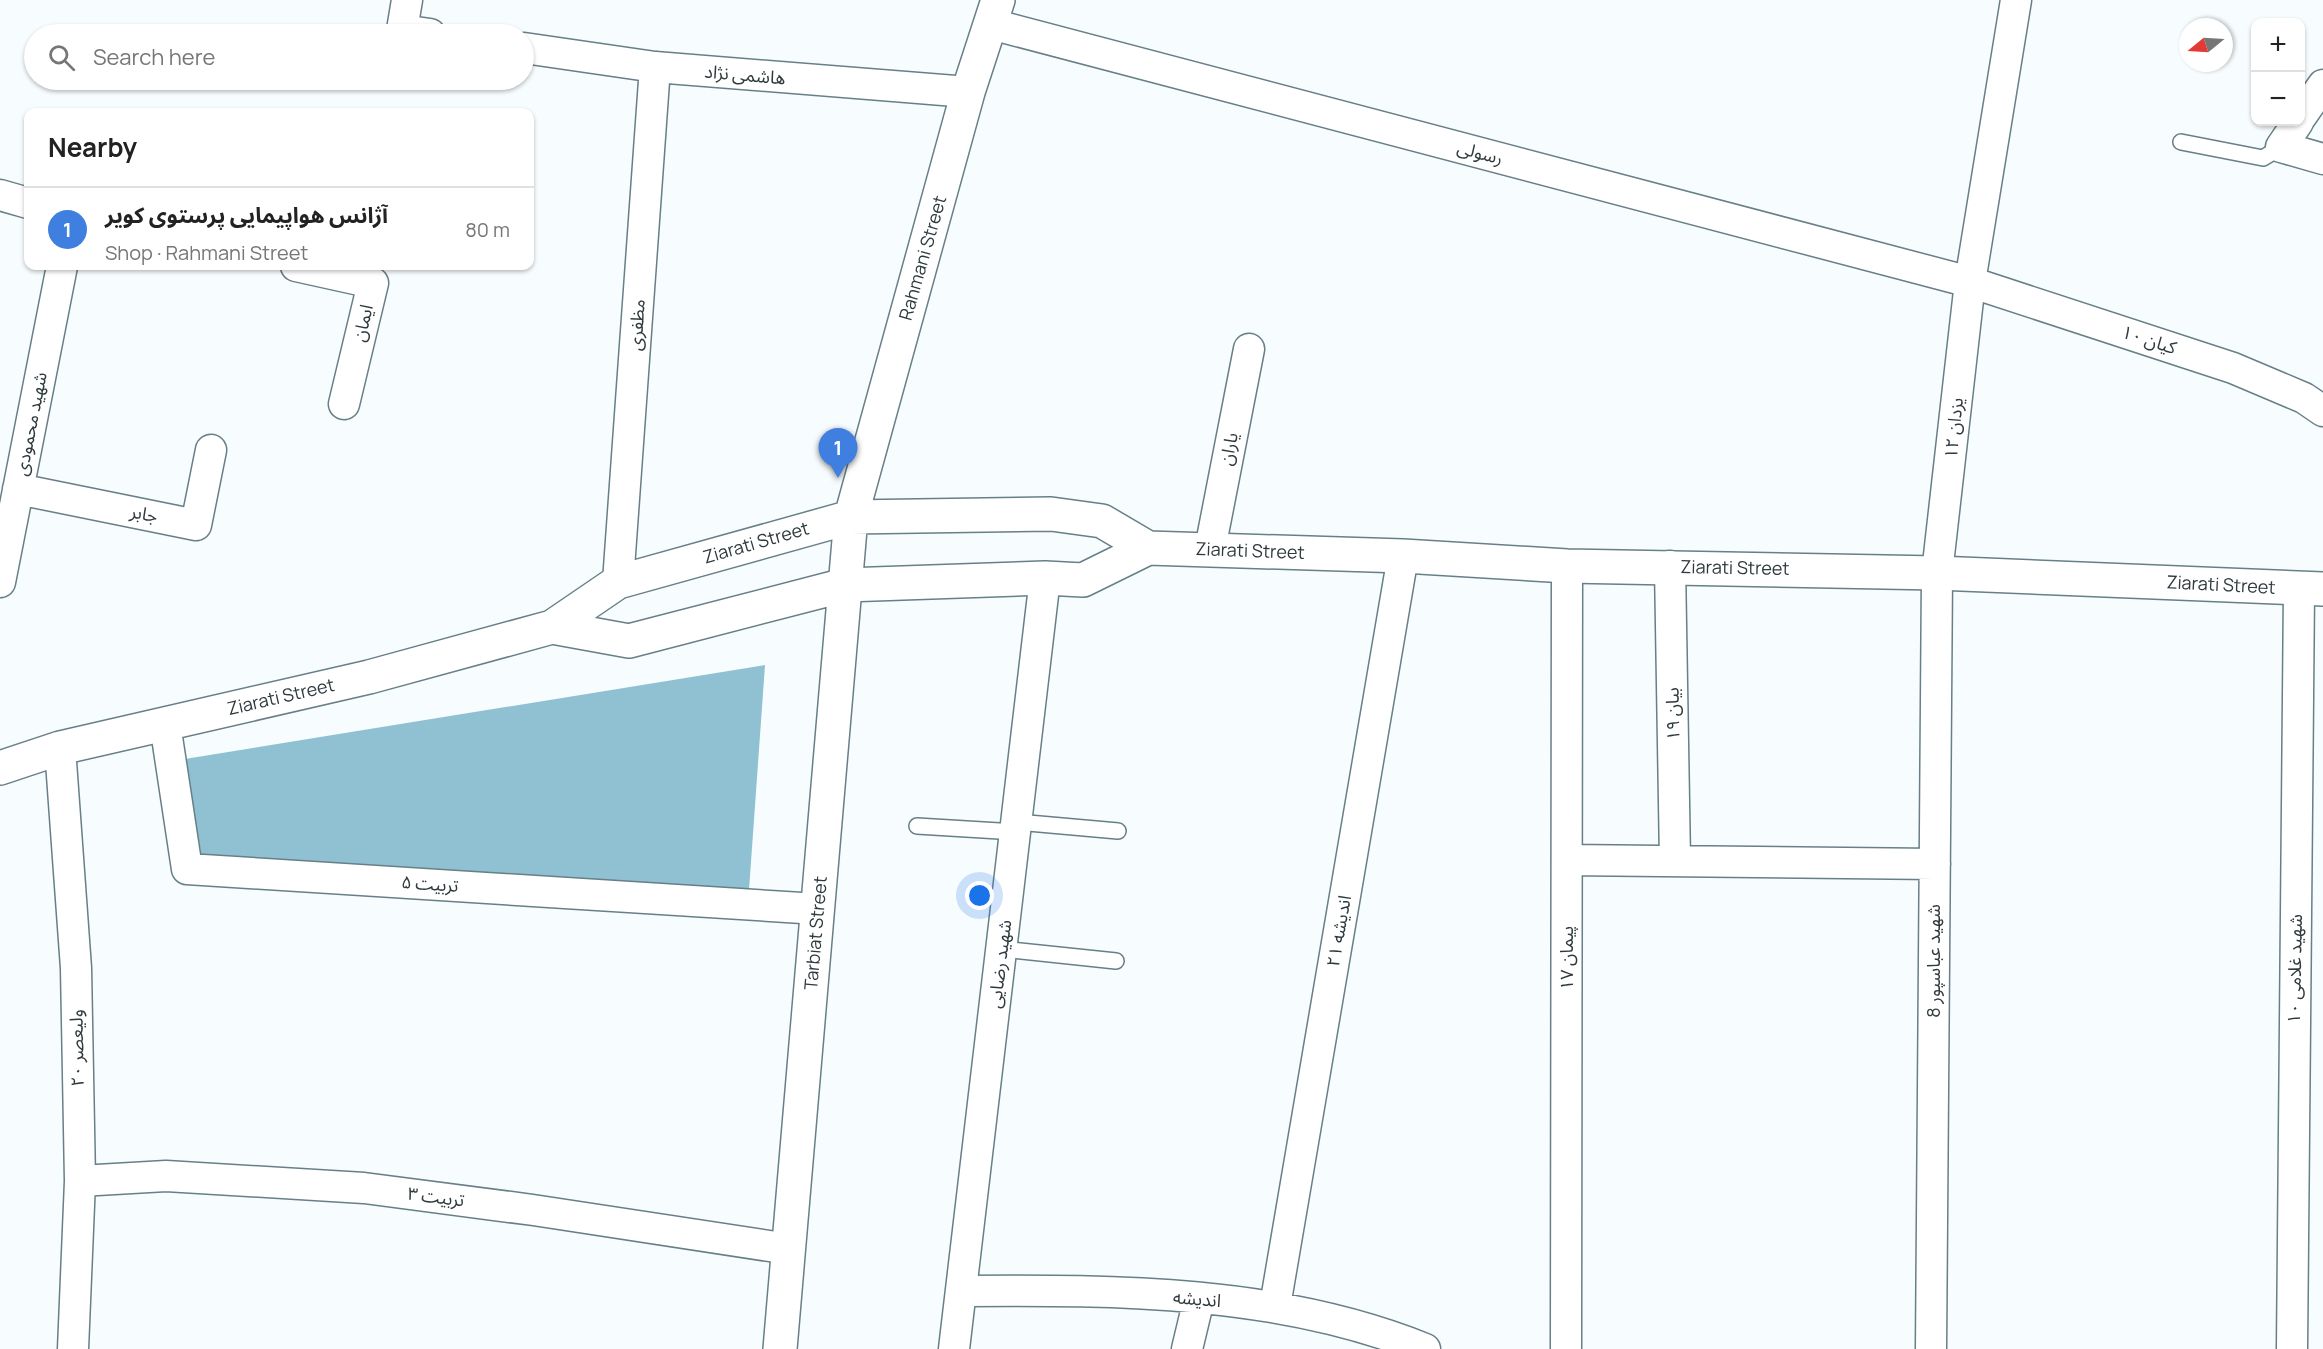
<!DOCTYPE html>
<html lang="en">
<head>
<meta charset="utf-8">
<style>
  body { margin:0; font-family:Manrope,"Noto Sans Arabic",sans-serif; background:#f2f2f2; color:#222 }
  .controls { position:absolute; right:18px; top:18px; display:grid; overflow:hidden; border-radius:12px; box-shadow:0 2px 4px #0004 }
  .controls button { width:54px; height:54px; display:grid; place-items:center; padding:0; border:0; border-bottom:2px solid #e0e0e0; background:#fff; color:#222; font:30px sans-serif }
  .compass { position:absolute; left:2179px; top:18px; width:54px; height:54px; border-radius:50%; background:#fff; box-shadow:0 2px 4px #0004; rotate:252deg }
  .you { position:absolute; left:980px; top:896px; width:21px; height:21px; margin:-15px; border:4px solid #fff; border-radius:50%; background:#1a73e8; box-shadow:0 0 0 9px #1a73e833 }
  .badge { display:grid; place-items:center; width:39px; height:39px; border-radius:50%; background:#0f766e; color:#fff; font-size:20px; font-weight:700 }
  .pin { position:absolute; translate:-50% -50px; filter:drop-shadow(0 2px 3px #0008) }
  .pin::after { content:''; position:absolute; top:32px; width:21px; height:18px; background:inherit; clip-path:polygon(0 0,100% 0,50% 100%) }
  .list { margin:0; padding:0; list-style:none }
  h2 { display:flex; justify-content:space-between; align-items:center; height:78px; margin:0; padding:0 24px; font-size:26px }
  h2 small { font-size:20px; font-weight:400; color:#767676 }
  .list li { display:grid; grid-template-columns:39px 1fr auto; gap:18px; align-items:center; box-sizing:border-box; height:84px; padding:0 24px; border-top:2px solid #e0e0e0 }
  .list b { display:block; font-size:22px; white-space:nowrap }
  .list p { margin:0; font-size:20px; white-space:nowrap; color:#767676 }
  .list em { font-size:20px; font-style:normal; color:#767676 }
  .icon { flex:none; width:33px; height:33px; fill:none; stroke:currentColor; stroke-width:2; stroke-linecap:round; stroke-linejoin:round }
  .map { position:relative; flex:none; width:2323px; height:1349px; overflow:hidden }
  .search { position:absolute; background:#fff; box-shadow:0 2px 4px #0004; left:24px; top:24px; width:510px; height:66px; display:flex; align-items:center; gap:15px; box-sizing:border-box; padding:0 21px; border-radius:33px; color:#767676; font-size:22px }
  .panel { position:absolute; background:#fff; box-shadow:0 2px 4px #0004; left:24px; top:108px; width:510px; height:162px; border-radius:12px }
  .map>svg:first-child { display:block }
</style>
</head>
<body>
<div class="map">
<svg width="2323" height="1349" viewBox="0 0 2323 1349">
  <rect width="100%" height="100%" fill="#f7fcfe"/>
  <path fill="#8fc1d2" d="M765,665L748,904L204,870L185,759Z"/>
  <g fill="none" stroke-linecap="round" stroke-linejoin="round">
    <g stroke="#677f87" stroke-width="18">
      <path id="service" d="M2181,142L2263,158L2281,147
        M1017,822L1118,831
        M917,826L1016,832
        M1002,949L1116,961"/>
    </g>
    <g stroke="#677f87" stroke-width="33">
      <path id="minor" d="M407,0L402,30L430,34
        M991,24L1970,282L2233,368L2304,398L2323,411
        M524,48L655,67L968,92
        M2300,118L2323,85
        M2298,122L2281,147L2323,159
        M0,195L28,203
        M296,266L373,283L344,404
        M18,489L196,525L211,450
        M1210,549L1249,349
        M1670,566L1675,861
        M0,582L62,266
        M618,582L655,67
        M165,724L187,869L818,909
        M60,748L76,968L80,1181L73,1349
        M1567,860L1935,864
        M80,1181L166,1176L364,1188L533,1210L789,1249
        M963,1291C1118,1290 1279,1290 1425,1349
        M1275,1306L1403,556
        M954,1349L1045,578
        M1187,1349L1199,1299
        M1566,1349L1567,566
        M1931,1349L1937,573L1970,282L2016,0
        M2292,1349L2299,589"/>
    </g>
    <g stroke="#677f87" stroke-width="36">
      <path id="tertiary" d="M552,627L629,641L845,585L1045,578L1083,580L1148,548L1403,556L1567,566L1937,573L2323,589
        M0,768L60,748L369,677L552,627L618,582L851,517L1051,514L1102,521L1148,548
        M780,1349L851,517L968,92L998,0"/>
    </g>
    <use href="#service" stroke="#fff" stroke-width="15"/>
    <use href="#minor" stroke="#fff" stroke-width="30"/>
    <use href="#tertiary" stroke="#fff" stroke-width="33"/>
  </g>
  <g text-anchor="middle" stroke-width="5" stroke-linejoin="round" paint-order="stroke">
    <g font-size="18" fill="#2f3a3d" stroke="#fff">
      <text transform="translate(745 75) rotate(5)" y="6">هاشمی نژاد</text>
      <text transform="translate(1480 153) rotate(15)" y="6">رسولی</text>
      <text transform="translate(923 258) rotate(-74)" y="6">Rahmani Street</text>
      <text transform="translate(363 323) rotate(-77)" y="6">ایمان</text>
      <text transform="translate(637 325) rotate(-86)" y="6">مظفری</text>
      <text transform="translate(2149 340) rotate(18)" y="6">کیان ۱۰</text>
      <text transform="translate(31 424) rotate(-79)" y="6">شهید محمودی</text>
      <text transform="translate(1954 428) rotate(-84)" y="6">یزدان ۱۲</text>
      <text transform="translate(1229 449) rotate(-79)" y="6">یاران</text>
      <text transform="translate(144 514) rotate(11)" y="6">جابر</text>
      <text transform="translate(756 543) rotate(-16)" y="6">Ziarati Street</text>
      <text transform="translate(1250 551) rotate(2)" y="6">Ziarati Street</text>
      <text transform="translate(1735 568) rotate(1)" y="6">Ziarati Street</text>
      <text transform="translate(2221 585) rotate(3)" y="6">Ziarati Street</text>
      <text transform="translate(281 697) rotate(-13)" y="6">Ziarati Street</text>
      <text transform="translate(1673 714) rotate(-91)" y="6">بیان ۱۹</text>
      <text transform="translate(430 884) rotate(4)" y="6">تربیت ۵</text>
      <text transform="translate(1339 931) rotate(-80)" y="6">اندیشه ۲۱</text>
      <text transform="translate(816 933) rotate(-85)" y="6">Tarbiat Street</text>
      <text transform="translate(1567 958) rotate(-90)" y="6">پیمان ۱۷</text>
      <text transform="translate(1934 961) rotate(-90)" y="6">شهید عباسپور 8</text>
      <text transform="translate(1000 964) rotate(-83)" y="6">شهید رضایی</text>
      <text transform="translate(2295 969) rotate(-89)" y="6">شهید غلامی ۱۰</text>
      <text transform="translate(77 1048) rotate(-91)" y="6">ولیعصر ۲۰</text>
      <text transform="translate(436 1197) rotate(7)" y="6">تربیت ۳</text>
      <text transform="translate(1197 1299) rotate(5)" y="6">اندیشه</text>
    </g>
  </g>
</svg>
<div class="controls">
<button>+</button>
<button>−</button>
</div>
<svg class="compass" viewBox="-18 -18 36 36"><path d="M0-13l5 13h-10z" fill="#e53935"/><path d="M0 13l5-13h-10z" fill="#767676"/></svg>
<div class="you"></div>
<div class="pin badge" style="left:838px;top:478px;background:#3f7fe0">1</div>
<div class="search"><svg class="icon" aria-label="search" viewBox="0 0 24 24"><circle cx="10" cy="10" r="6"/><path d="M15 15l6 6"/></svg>Search here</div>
<section class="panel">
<h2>Nearby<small></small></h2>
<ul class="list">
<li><span class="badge" style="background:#3f7fe0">1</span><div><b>آژانس هواپیمایی پرستوی کویر</b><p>Shop · Rahmani Street</p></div><em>80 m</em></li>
</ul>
</section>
</div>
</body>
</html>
